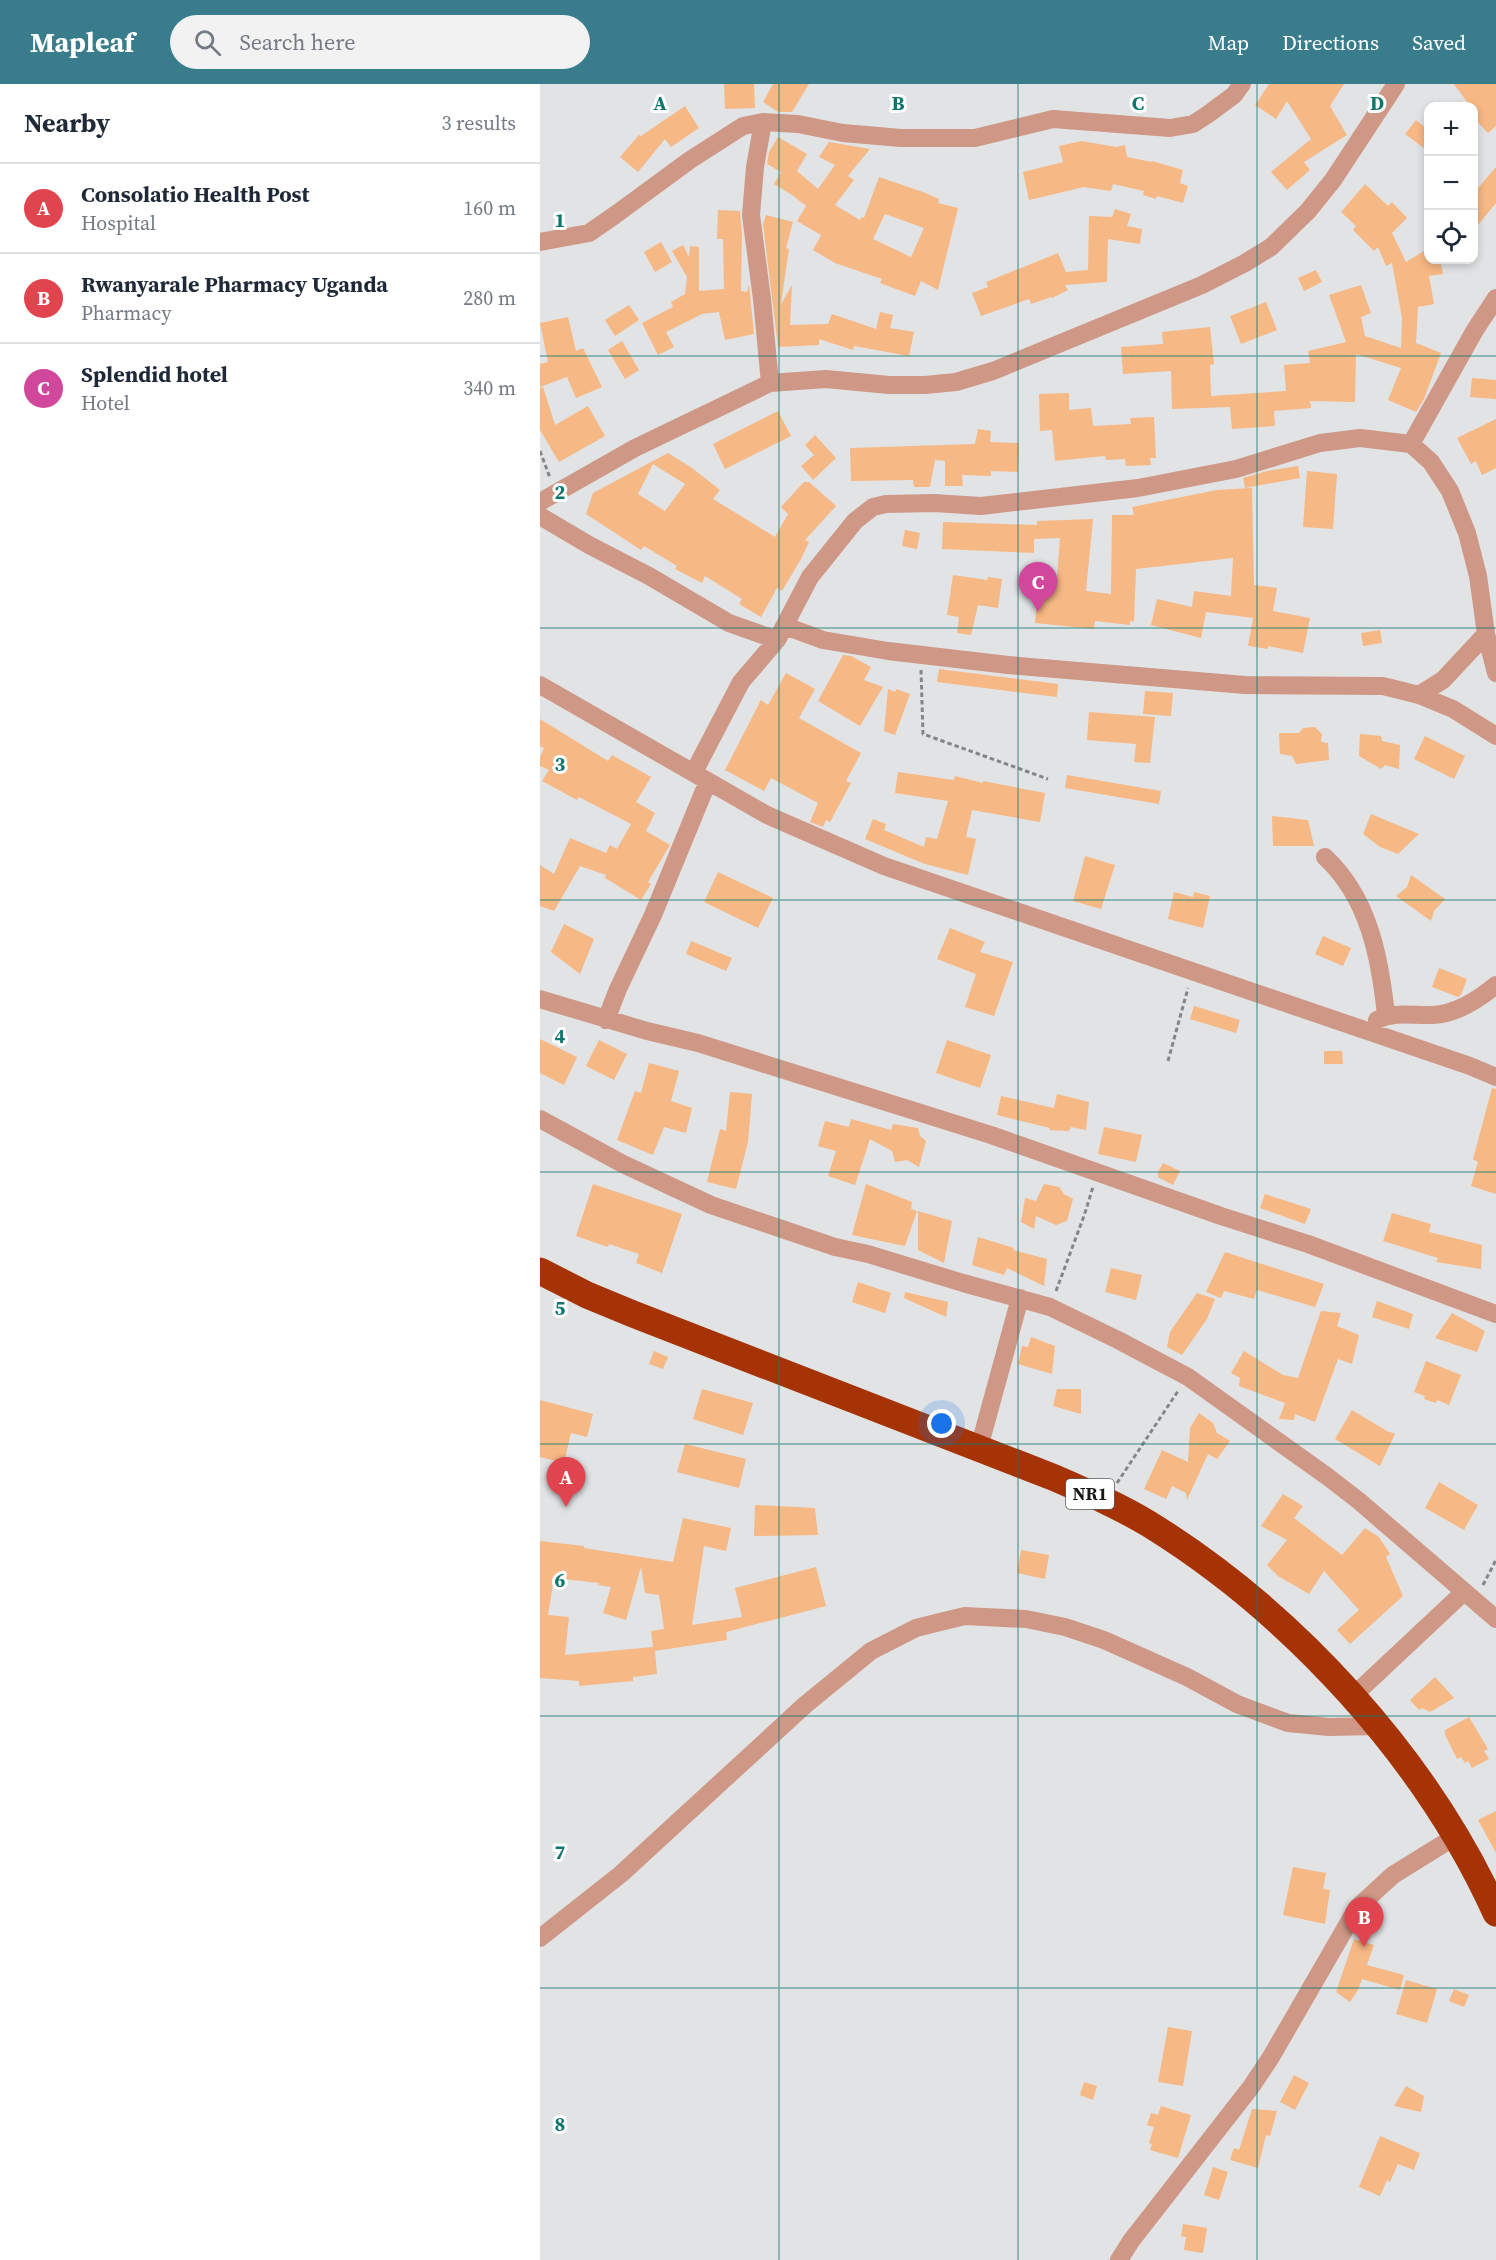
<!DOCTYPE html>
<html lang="en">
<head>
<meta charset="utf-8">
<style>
  body { margin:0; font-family:"Source Serif 4",serif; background:#f2f2f3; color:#1f2937 }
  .controls { position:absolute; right:18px; top:18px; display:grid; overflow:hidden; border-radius:12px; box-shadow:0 3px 9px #0003 }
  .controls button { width:54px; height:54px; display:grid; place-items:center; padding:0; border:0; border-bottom:2px solid #e0e1e3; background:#fff; color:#1f2937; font:30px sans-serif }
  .you { position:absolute; left:402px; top:1340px; width:21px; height:21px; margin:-15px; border:4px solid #fff; border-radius:50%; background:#1a73e8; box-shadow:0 0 0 9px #1a73e833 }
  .badge { display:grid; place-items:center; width:39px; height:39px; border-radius:50%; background:#397d8c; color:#fff; font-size:20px; font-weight:700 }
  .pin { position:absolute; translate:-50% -50px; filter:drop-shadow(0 2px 3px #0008) }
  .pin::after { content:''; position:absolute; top:32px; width:21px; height:18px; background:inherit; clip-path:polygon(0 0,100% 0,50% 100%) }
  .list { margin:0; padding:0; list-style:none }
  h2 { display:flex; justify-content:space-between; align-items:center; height:78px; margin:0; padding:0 24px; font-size:26px }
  h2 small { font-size:20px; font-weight:400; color:#747a83 }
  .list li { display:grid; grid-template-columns:39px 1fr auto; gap:18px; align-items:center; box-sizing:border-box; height:90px; padding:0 24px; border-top:2px solid #e0e1e3 }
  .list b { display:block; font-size:22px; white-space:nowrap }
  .list p { margin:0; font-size:20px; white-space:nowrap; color:#747a83 }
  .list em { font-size:20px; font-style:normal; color:#747a83 }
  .icon { flex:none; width:33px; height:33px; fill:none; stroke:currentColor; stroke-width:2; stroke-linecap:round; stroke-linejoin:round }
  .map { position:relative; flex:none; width:956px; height:2176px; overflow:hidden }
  header { display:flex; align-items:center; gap:36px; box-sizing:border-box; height:84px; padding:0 30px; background:#397d8c; color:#fff }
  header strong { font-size:28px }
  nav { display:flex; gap:33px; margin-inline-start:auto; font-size:21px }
  .search { width:420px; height:54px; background:#f2f2f3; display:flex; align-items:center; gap:15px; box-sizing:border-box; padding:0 21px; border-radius:33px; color:#747a83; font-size:22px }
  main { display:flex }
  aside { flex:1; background:#fff }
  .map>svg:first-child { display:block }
</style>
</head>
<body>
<header>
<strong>Mapleaf</strong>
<div class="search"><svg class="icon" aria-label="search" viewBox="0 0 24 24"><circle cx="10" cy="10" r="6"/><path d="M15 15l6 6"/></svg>Search here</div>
<nav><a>Map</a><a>Directions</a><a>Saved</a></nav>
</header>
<main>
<aside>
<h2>Nearby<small>3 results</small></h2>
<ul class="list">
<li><span class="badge" style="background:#e0444e">A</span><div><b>Consolatio Health Post</b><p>Hospital</p></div><em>160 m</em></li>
<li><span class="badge" style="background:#e0444e">B</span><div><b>Rwanyarale Pharmacy Uganda</b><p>Pharmacy</p></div><em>280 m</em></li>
<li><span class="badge" style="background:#d1479c">C</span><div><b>Splendid hotel</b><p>Hotel</p></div><em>340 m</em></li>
</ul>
</aside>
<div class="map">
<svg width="956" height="2176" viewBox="0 0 956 2176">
  <rect width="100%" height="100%" fill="#e2e3e5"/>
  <path fill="#f6b884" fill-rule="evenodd" d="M184,0H214L215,24L185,25Z
    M233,0H269L252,28H238L223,18Z
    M729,0H804L790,22L807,51L764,78L770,86L747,106L731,88L771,55L747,17L736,35L715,21Z
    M914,0H956V42L948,49L933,33V22H930Z
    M145,22L159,44L131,63L125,55L98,88L80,73L99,51L101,52Z
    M876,36L888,46V67L865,50Z
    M238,53L267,70L257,87L278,105L295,81L279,73L289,58L330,65L308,92L314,96L295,121L320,136L322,133L324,134L339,93L383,108L399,115L398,119L418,124L398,206L381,197L375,212L340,199L342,195L295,179L273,166L281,151L257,137L266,122L252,111L234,100L241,88L227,80L229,68ZM345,130L384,144L371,173L333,155Z
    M542,57L576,63L585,61L587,73L612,78V77L643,86L640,99L648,102L643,119L617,112L616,115L603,111L604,107L573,100L571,107L544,103L489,116L483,88L523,78L519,62Z
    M956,83V119L933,147V110Z
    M825,100L848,122L852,118L867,134L852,149L866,178L884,167L887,176H900L903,190L889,192L894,220L878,223L876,259L901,269L884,315L876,328L848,316L861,284L816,270L815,318L770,317L771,324L734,327L735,342L692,345L690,323L632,325L631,287L583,290L581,263L623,260L622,248L670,243L674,280L670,281L671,312L746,307L744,281L770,279L768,267L806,258L789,211L821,201L831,229L821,233L825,252L861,264L862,234L852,179L846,182L838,163L834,167L813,146L816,142L801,128Z
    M575,125L591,130L587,142L602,145L600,160L568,155L567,198L525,201L528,206L512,214L511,213L491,220L489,215L441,232L432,209L448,203L446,198L518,169L526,188L548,186L549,132L572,133Z
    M178,126L200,127L202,150L201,207L207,208L209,200L214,250L185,256L179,228L162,230L126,248L134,263L118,271L102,239L133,223L131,218L145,210L147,193L132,167L143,161L149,173L150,162L159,163V207L184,205L183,155H177Z
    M226,131L253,138L246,164L249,165L241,220L252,201L250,241L288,240L292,230L336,245L340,228L353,231L350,244L374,248L369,272L314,262L313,266L279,255V261L238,263L223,140Z
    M121,158L132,178L115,188L104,168Z
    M776,186L782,198L764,207L758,194Z
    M726,218L737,246L701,260L690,232Z
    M89,221L99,236L75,252L65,236Z
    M28,233L36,267L43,264L62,303L36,314L27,293L0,303V280L8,278L0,239Z
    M82,257L99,286L85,295L68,266Z
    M932,294L956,296V315L930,313Z
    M3,303L15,341L48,322L65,352L19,378L0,346V304Z
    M529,309V326L551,324L553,342L591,340L590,334L614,333L616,374H610L611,381L586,382L585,375L566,376L565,372L515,377L512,346L500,347L499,310Z
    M238,327L251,352L185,385L173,360Z
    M956,335V384L942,391L936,377L931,380L917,354Z
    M438,345L451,347L450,358L479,359L478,388L451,387V392L422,391L423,402H405V377L395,376L390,403H374L373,396L311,397L310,364L435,360Z
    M275,351L296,374L273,396L261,382L274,371L265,361Z
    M128,369L152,384L180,406L173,415L235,453L248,430L241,423L264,398H269L296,422L265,456L269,458L261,475L242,507L237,504L221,533L199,520L202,515L165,492L162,499L135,485L137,482L104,462L101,466L46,430L53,409ZM113,380L145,400L125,427L98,410Z
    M758,382L760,394L705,404L703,394L727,387Z
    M767,387L797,390L793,445L763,443Z
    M712,404L714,501L737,504L733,527L770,534L763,569L728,562V565L708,562L713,534L666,528L661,554L611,541L617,515L652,523L654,507L691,512L693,474L596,485L594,538L590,537V541L555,537L554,545L495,539L498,503L516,505L520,454L494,455V469L402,465L403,438L497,441V437L553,435L546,507L571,510L572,431H594L592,423L677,406Z
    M365,446L380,449L377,465L362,462Z
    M413,491L447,496L448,493L462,495L458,524L438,521L431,551L417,549L419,533L407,531Z
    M840,546L842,559L823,562L821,549Z
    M303,571L311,572L331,583L324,596L343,603L320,642L278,617Z
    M399,585L518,600L517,613L397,598Z
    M246,589L275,605L259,634L321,669L306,697L311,699L290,738L286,736L283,743L270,738L278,719L231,694L224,707L185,686L221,616L228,621Z
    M348,605L355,608L356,605L370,610L355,651L344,647Z
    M605,607L633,609L631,632L603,630Z
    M549,628L615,633L610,679L594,678L596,660L547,656Z
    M0,635L68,677L72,671L111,693L96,718L115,729L106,747L130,761L108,798L111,800L101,816L65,794L66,791L40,782L14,827L0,822V781L14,790L30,754L66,769L70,761L77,765L91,740L39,713L37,716L2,697L9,686L0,682V673L4,664L0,662Z
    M775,643L782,650L781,658L788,659L789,676L756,680L752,672L740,670L739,649H759L763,644Z
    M820,650L841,652L842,657L860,661L859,685L845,681L841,685L819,672Z
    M885,652L925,672L914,695L874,675Z
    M358,688L414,696L415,692L443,699V697L505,709L500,738L432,726L426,753L436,755L428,791L385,780L325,755L333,735L346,740L344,746L384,763L386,753L397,755L408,717L355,709Z
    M527,691L621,707L619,720L525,704Z
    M831,730L879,750L858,770L840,763L823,750Z
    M732,732L768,736L774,762H733Z
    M545,772L575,781L561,825L533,817Z
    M178,788L233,814L218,844L164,818Z
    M871,791L905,815L894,827L891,837L856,812L867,803Z
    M634,808L653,813L654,808L670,812L663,844L628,835Z
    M24,840L54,855L40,890L11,868Z
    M410,844L445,858L440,868L473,878L454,932L425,923L436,890L397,875Z
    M783,852L811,864L803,882L775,870Z
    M151,857L192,874L186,887L146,870Z
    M899,884L927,895L921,911L918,913L892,903Z
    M654,922L700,936L696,949L650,935Z
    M0,955L37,973L24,1001L0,989Z
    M59,956L87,970L74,996L46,982Z
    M407,956L451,971L440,1004L396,989Z
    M784,967H802L803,980H784Z
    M109,979L139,987L131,1017L152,1024L146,1049L124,1043L113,1071L77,1056L95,1007L101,1009Z
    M952,1004L956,1005V1110L931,1102L938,1078L933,1075Z
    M190,1008L212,1010L208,1058L196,1105L167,1098L180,1045L186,1047Z
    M517,1010L549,1018L546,1046L531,1043L529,1047L509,1046L510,1044L457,1031L461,1012L514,1024Z
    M311,1035L351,1046L353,1040L378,1044L380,1052L386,1057L379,1083L367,1076L355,1078L352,1067L330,1055L315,1101L288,1092L296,1067L278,1062L285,1037L309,1043Z
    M564,1043L602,1051L596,1078L558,1070Z
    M623,1079L640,1087L633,1101L618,1093V1088Z
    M53,1100L142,1130L122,1189L96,1179L99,1170L69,1160L68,1163L36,1152Z
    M326,1100L372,1118L371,1125L377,1127L365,1162L312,1151Z
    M504,1100L519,1103L524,1110L533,1115L527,1137L516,1141L496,1132L494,1145L481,1138L485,1114L496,1117Z
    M725,1110L771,1125L765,1140L720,1124Z
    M378,1127L412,1137L404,1179L378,1166Z
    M852,1129L891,1140L889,1148L942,1161L941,1185L896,1178L898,1174L843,1157Z
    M438,1153L474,1164L473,1166L507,1175L504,1202L467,1184L464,1191L432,1181Z
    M685,1168L784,1200L775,1223L717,1206L714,1215L684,1207L681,1214L666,1208Z
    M571,1184L602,1191L596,1216L565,1208Z
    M318,1198L351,1209L345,1229L312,1218Z
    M365,1208L408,1218L406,1233L364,1214Z
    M657,1209L675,1215L667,1235L642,1271L627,1263L630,1248Z
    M837,1217L873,1230L869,1245L832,1233Z
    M781,1227L801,1229L797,1242L819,1251L812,1280L798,1275L775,1338L755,1330L754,1336L739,1335L745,1319L699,1302L700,1294L691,1289L704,1267L743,1291L758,1294Z
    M912,1229L945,1247L937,1268L895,1254Z
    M491,1253L515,1262L512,1290L478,1280L482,1262L488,1263Z
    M114,1267L128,1273L123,1285L109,1280Z
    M886,1277L921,1291L909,1321L897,1316L896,1319L884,1315L885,1312L874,1308Z
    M162,1305L213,1319L203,1351L153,1335Z
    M517,1305H541V1330L513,1322Z
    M0,1316L53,1330L47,1353L31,1349L24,1379L0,1373Z
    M812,1326L847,1347L855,1350L840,1382L795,1355Z
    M659,1329L673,1339L677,1349L690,1357L677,1375L668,1370L647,1416L646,1409L632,1402L626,1415L604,1405L622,1366L648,1378L650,1344Z
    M145,1360L206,1375L199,1404L137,1388Z
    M899,1398L938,1421L924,1446L885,1424Z
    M743,1410L763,1422L754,1434L802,1471L825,1444L839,1453L850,1470L846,1473L863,1512L810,1560L797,1546L819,1526L784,1487L769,1510L738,1492L727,1481L747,1456L721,1442Z
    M215,1421L275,1424L278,1451L214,1452Z
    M143,1434L191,1444L186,1467L164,1462L152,1541L202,1533L195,1504L276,1483L286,1522L186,1548L187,1556L115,1567L117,1590L93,1593V1597L39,1602V1597L0,1594V1457L44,1462V1464L133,1478ZM101,1483L105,1509L119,1511L124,1545L111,1547L113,1563L25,1571L29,1533L8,1531L14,1494L59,1499L58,1501L71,1503L63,1529L86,1536Z
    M481,1466L509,1471L505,1495L477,1489Z
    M895,1593L914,1614L890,1628L882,1624L879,1626L870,1616Z
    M929,1633L948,1665L944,1667L949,1675L932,1684L928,1677L925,1679L921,1673L917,1675L905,1651V1646Z
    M956,1727V1769L938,1736Z
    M753,1783L786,1789L783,1805L790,1806L785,1840L743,1831Z
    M814,1855L834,1861L827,1881L864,1891L860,1906L822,1895L818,1906L810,1918L796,1908Z
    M866,1896L897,1905L887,1939L856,1930Z
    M914,1905L929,1911L924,1923L909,1917Z
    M628,1943L652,1947L643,2002L618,1998Z
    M754,1991L769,1999L755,2026L740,2018Z
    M544,1998L557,2002L553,2016L540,2011Z
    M866,2002L884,2012L881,2028L854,2022Z
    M621,2022L651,2031L638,2074L610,2066L612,2060L609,2059L614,2043L607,2041L611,2029L618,2031Z
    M712,2025L737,2027L730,2052L726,2051L718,2084L690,2076L694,2064L699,2066Z
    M840,2052L880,2069L874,2086L858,2080L850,2098L847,2096L840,2112L819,2103Z
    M673,2083L688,2088L679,2116L664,2111Z
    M643,2140L667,2144L663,2169L644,2166L646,2153L641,2152Z"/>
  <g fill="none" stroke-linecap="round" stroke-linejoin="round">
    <path stroke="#848586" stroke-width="3" stroke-dasharray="4.5 3" stroke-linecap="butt" d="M0,367L10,394
      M381,586L383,650L508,695
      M628,977L648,904
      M516,1207L544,1132L553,1103
      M577,1399L638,1307
      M943,1501L956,1476"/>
    <path stroke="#ce9786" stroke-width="18" d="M223,38L215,83L211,131L222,215L230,299
      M0,158L49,149L75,131L150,76L203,42L223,38L258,40L303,49L361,54H435L513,35L630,44L653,40L667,31L694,11L702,0
      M871,360L935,246L956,214
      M0,418L95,364L230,299L286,295L349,301H385L416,298L453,287L662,201L705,179L731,163L768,127L793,96L856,0
      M0,432L49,461L109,492L189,539L237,556L270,493L315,437L333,423L346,420L394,419L441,422L598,404L696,385L780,359L820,354L871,360L891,378L910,407L927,449L938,492L946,550L956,589
      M245,542L283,556L348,567L468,581L705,601L843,602L879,611L913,625L956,652
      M0,601L227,731L344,782L930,982L956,993
      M879,611L903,596L946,550
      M154,688L201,598L237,556
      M785,773C829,814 840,874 846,931
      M0,915L107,947L158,959L451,1051L681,1132L768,1160L956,1230
      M66,936L78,905L113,831L168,697
      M837,936C855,927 873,932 893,931C916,930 938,916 956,901
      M0,1035L83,1080L171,1121L295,1163L328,1170L423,1199L510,1223L578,1256L648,1293L788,1393L819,1417L956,1535
      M439,1364L480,1214
      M812,1613L924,1508
      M0,1854L81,1790L265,1621L331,1567L376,1544L404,1537L425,1532L444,1533L486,1535L525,1543L564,1556L647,1593L697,1620L748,1639L789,1643L838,1642
      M579,2176L591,2157L711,2003L731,1973L817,1824L853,1791L916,1752"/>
    <path stroke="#a63306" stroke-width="27" d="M0,1187L47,1211L93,1230L515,1394C547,1408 579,1422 609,1440C753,1529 886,1674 956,1829"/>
  </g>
  <path fill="none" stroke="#0f766e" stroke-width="1.5" stroke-opacity="0.55" d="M239,0V2176M478,0V2176M717,0V2176M0,272H956M0,544H956M0,816H956M0,1088H956M0,1360H956M0,1632H956M0,1904H956"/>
  <g text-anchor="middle" stroke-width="6" stroke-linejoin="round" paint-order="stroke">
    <rect fill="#fff" stroke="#5d5e5e" stroke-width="1.5" x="526" y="1395" width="48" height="30" rx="4.5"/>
    <g font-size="18" font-weight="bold" fill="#181919">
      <text x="550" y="1416">NR1</text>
    </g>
  </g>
  <g font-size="20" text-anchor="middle" font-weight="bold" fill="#0f766e" stroke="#fff" stroke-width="6" stroke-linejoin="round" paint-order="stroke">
    <text x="120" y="26">A</text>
    <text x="358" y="26">B</text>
    <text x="598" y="26">C</text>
    <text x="837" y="26">D</text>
    <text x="20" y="143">1</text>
    <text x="20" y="415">2</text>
    <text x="20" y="687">3</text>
    <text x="20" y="959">4</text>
    <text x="20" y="1231">5</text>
    <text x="20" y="1503">6</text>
    <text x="20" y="1775">7</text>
    <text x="20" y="2047">8</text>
  </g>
</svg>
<div class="controls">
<button>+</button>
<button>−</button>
<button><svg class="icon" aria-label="locate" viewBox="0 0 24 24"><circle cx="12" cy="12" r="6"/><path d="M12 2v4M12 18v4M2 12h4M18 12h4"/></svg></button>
</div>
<div class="you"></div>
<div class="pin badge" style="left:26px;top:1423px;background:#e0444e">A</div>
<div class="pin badge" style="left:824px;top:1863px;background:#e0444e">B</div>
<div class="pin badge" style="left:498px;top:528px;background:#d1479c">C</div>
</div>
</main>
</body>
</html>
